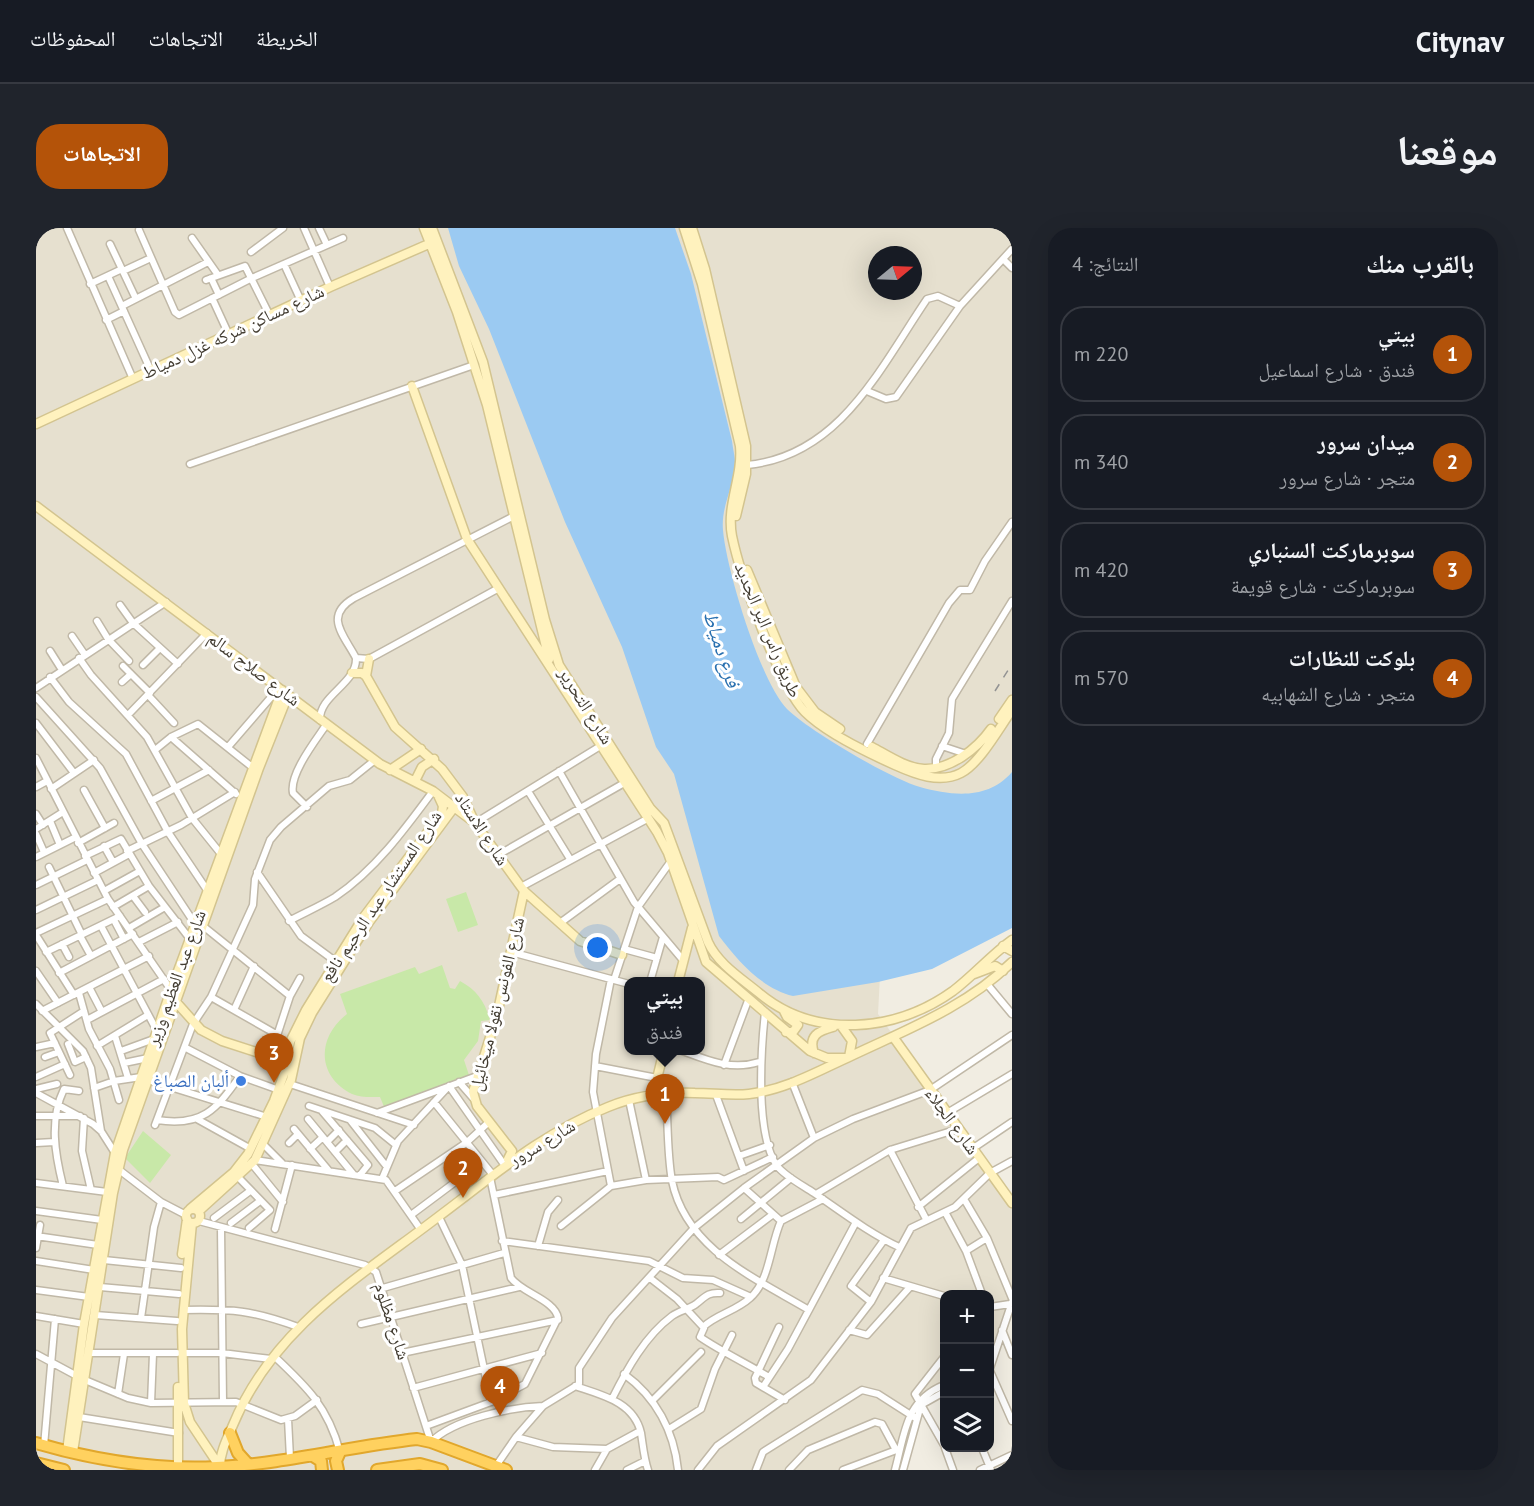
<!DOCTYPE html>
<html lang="ar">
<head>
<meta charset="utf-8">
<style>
  body { margin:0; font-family:"PT Sans","Noto Naskh Arabic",sans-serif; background:#20242c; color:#f1f3f6; direction:rtl }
  .controls { position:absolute; right:18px; bottom:18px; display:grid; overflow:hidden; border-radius:12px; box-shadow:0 6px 24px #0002 }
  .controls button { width:54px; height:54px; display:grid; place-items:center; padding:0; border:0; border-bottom:2px solid #363941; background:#171b24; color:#f1f3f6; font:30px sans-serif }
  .compass { position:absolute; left:832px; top:18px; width:54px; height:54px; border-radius:50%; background:#171b24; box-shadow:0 6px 24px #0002; rotate:71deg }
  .you { position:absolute; left:562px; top:720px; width:21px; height:21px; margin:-15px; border:4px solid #fff; border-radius:50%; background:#1a73e8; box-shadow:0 0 0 9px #1a73e833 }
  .badge { display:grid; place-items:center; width:39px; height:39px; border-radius:50%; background:#b45309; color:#fff; font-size:20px; font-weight:700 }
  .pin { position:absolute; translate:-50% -50px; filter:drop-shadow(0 2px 3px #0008) }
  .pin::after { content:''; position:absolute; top:32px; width:21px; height:18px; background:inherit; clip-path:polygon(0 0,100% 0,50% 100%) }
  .popup { position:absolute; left:588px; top:749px; width:81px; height:78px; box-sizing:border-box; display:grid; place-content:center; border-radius:12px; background:#171b24; filter:drop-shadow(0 2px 4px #0005); font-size:20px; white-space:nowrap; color:#9ea1a6 }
  .popup b { font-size:22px; color:#f1f3f6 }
  .popup::after { content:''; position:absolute; left:50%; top:100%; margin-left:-12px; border:12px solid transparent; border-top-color:#171b24 }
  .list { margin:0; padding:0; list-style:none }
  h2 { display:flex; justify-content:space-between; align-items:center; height:78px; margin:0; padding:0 24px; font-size:26px }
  h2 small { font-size:20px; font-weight:400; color:#9ea1a6 }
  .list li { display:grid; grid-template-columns:39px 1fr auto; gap:18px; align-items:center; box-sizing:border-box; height:96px; margin:0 12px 12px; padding:0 12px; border:2px solid #363941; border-radius:24px }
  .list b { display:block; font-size:22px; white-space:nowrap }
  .list p { margin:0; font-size:20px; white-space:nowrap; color:#9ea1a6 }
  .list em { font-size:20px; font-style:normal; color:#9ea1a6 }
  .icon { flex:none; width:33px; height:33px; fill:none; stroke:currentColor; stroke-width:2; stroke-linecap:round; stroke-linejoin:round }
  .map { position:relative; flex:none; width:976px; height:1242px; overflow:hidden; direction:ltr; border-radius:24px }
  header { display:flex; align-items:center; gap:36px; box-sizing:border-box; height:84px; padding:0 30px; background:#171b24; border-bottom:2px solid #363941 }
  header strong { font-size:28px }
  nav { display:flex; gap:33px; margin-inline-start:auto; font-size:21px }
  .intro { display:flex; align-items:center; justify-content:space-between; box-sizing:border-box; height:144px; padding:0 36px }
  h1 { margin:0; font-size:42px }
  .button { padding:15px 27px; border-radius:24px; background:#b45309; color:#fff; font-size:21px; font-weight:700 }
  main { display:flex; gap:36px; padding:0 36px }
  aside { flex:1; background:#171b24; border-radius:24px; box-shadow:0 6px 24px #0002 }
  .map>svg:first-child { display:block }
</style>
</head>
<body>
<header>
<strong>Citynav</strong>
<nav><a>الخريطة</a><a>الاتجاهات</a><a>المحفوظات</a></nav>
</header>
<div class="intro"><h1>موقعنا</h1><a class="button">الاتجاهات</a></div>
<main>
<aside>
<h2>بالقرب منك<small>النتائج: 4</small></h2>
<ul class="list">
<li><span class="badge">1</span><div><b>بيتي</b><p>فندق · شارع اسماعيل</p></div><em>220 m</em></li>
<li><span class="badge">2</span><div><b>ميدان سرور</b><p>متجر · شارع سرور</p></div><em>340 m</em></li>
<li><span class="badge">3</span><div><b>سوبرماركت السنباري</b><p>سوبرماركت · شارع قويمة</p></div><em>420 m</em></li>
<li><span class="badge">4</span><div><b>بلوكت للنظارات</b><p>متجر · شارع الشهابيه</p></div><em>570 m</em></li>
</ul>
</aside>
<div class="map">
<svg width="976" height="1242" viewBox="0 0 976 1242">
  <rect width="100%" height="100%" fill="#f1ede2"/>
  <path fill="#e6e0cf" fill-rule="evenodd" d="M0,0H976V623L849,653L842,786L976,972V1082L954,1142V1066H908V1161L892,1167L880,1182L864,1242H0ZM841,27H877V63H841ZM593,754H665V822H593Z"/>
  <path fill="#c8e8a8" d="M430,664L442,697L422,704L410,671Z
    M406,737L414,760L419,761L424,753C441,762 449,774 454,792L445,793L442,813L428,832L433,847L349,881L344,869C336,869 325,870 316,866C280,848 281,809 311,786L304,766L379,739L383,746Z
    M107,903L135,927L114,955L89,930Z"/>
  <path fill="#9bcaf2" d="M412,0H639L655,46L696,213C697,222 700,232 699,240C696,262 685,280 687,302C690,341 725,455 751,481C772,502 855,551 884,559C917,568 952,572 976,544V700L896,741L842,754L757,768C725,760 702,733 683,708L638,546L620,519L586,419L529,294L453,101L423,38Z"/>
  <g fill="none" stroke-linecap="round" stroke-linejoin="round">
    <g stroke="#c0b8a7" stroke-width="9">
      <path id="street" d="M31,0L97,151
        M268,0L294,59
        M283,0L291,17
        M103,2L139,84L143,87L216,50L307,10
        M156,10L182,47
        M74,16L100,71
        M215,24L247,0
        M967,31L976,40
        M248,36L265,73
        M87,43L115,30
        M72,48L115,143
        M175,50L183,67
        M170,52L209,38L234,88
        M54,56L86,41
        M176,70L193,107
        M86,78L172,34
        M70,92L88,83
        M831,163L850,171L860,169L924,78
        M154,236L438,137
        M711,237C804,228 844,140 891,71L902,68L924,78L976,21
        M84,377L97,395L142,436
        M61,393L72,411L93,433
        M36,408L49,427
        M14,423L26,442
        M43,430L55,447L111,509L156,590L185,626
        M320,430L333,431L463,360
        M107,437L124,420
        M87,438L114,465
        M14,449L33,474L90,526L132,604L171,662
        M86,454L95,446
        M0,460L130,374
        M112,467L138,495
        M0,469L64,540L106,616L159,696
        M92,487L171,405
        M284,492C283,467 321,456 320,430C308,407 287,388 318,370L478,288
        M0,495L38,545
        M135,509L200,566
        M831,516L913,375L924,362H934L949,333L976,294
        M906,518L930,526
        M192,519L243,460
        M119,522L135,509L162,496L216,539
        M0,530L72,671L135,762
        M900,539V531L913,505L916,471L976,373
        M523,543L598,674L646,731
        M0,559L11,553
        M15,561L58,532
        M48,562L69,600
        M492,563L534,631
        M115,573L173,542
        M271,579L257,565C253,546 280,512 290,497
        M0,586L7,597
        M14,593L24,617
        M439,595L566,517
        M0,601L27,584
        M0,606L8,624
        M42,615L78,595
        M68,618L77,634
        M91,623L145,597L199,564
        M462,627L590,554
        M49,628L85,611L113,658L154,711
        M0,629L40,609
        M13,639L46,707
        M221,644L265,708L299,733
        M58,645L93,626
        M0,657L51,632
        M485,659L611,591
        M68,663L104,643
        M97,668L109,684
        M77,679L113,658
        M0,682L62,652
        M78,692L88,711
        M253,693C268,685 284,678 299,669C339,642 369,601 397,563
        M524,695L584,651
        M65,698L121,803
        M167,698L254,768
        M93,700L129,679
        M0,705L72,671
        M0,707L38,767
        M44,708L55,728
        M103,714L142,694
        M26,716L33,729
        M588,721L621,730
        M10,724L84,688
        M475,724L593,756
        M0,743L22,775
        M23,745L97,706
        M575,751L560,826L557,864L575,958
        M578,752L602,679L635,633
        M614,754L627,709
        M951,756L976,786
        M53,759L66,784
        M43,765L53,801L74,841L83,872
        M175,769L240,806
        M0,776L47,823L55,840L65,903
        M198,782L218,738
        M6,783L113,728
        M729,784C725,822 719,906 741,938C750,949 766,957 778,965C806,984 833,1005 863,1019
        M51,792L128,751
        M79,808L92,850
        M32,816L39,834L50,829
        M61,818L112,787
        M0,819L19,815
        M150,820L204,848L243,862
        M644,822C671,832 695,843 723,834
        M85,823L118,811
        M236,823L254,768L264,750
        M9,829L23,824
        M88,835L112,830
        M688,837L713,770
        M559,838L621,850
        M34,847L14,805L48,783
        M0,849L29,836
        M112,852L231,889
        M423,854L437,870
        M756,854L778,910
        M254,856L378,897
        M58,860L78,853L105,849
        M0,861L21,856
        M0,865L57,896L65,903L79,925
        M630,865C632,894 631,925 636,953C650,1021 719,1050 773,1082
        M680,867L708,943
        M593,872L610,952
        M398,874L457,947
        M273,878L339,900L360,917
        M286,883L332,937L324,947
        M341,885L441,848
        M911,885L976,846
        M0,888H44
        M48,890L46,923L55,962
        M161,891L215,921
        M272,891L318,947
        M121,892C166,899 180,882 204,848
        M314,892L351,939
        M119,897L157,796L175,769L217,677L219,651L234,612L245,599L293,558L314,552L339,532
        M258,901L293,943
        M291,914L303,902
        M0,915L18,914
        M253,915L262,906
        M227,916L246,935
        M274,921L287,909
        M936,921L976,894
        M854,922L890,991
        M299,924L311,912
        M703,928L734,917
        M219,932L350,952L385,1002
        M216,936L247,974
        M82,941L125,974L150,987
        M202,949L234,982L213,1000
        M346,951L362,913L413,858L467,935
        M0,955L71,964
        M27,958C19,926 13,892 28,861L43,863
        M708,960L745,993
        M359,963L430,915L453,894
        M780,966L854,922L922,901
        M458,967L572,943
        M928,971L951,1010L976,1070
        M882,979L943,930
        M0,983L66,992
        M909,984L930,1023L946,1066
        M375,987L446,934
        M403,989L426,1037L455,1174
        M178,990L214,963
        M705,991L755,950
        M163,993L329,1037L340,1044L395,1214C418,1191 475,1179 507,1178
        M195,995L224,973
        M525,998L575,958L610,952L682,949L688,952L737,929
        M185,1000L187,1173
        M239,1001L256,937
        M0,1008L62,1017
        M466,1013L613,1033L647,1050L677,1052L715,1069
        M502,1018L512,984L522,972
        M0,1020L4,997
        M930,1023L951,1010
        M683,1027L736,987
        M68,1032L145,1040
        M0,1033L58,1042
        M614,1050L641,1071L668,1100L664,1109C686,1124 710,1135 733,1149
        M847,1050L908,1068
        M64,1059L143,1066
        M347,1060L468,1025
        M0,1062L53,1069
        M835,1074L815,1058L848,1012
        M954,1079L974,1076
        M147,1082C197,1081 215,1082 262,1099
        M59,1087L141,1093
        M0,1088L48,1096
        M105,1090L118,999L125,974
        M325,1096L483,1059
        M667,1099C681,1086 700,1083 714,1070C734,1053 734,1017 745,993L787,971
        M743,1099L719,1150L720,1155L749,1172
        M813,1102L831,1107L874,1059
        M966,1102L976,1127
        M53,1125H141
        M146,1125H186L235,1131
        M366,1125L522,1092
        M0,1126L41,1148
        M238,1128C271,1159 292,1179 304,1224
        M908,1129L879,1166L908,1217
        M954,1140L976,1074
        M954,1143L976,1193
        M588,1146C620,1169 638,1203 642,1242
        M49,1152L92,1170L115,1175L200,1174L245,1192L259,1188L281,1172
        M539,1158C566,1167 598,1174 605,1205C607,1218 608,1230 612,1242
        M727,1159L752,1121L820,994
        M377,1160L506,1125
        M82,1166L88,1126
        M576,1171C591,1141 609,1108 636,1088C643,1083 653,1081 660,1076C669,1069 672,1064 684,1065
        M616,1173L665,1124
        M115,1175L117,1126
        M43,1189L143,1205
        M252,1191L254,1230
        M390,1198L455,1174L489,1156L522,1090C519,1072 486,1065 475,1050L454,949
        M633,1201L665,1181L679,1141L696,1107
        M480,1209L517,1219L571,1221
        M8,1218L19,1091
        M909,1220L917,1242
        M946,1220L955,1242
        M460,1238L480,1209L507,1178L543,1156V1140L576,1090L658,1000L708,960L778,910L817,891L894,862L976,807
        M559,1242L571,1221L604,1203
        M591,1242L609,1233
        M662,1242L681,1218L775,1152L835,1074L875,1000L919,979L954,945L976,933
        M720,1242L727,1224L826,1162L842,1166L881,1191
        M753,1242L772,1222L839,1194L846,1196L860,1222
        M807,1242L863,1221
        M859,1242C869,1205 869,1173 908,1157
        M867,1242L885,1177L908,1164
        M944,1242L976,1227"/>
    </g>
    <g stroke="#d3c48f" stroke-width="11">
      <path id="secondary" d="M388,0L421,84L451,177L513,431
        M396,0L447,134L509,392L523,437L614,580L628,595L672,714C682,736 705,750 723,765C779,812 860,804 917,763C938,747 955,727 976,712
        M648,0L666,56L704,218C707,249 690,277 696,308C704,347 743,457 769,484C790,505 832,525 859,537C879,546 904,556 925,545C944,535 963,500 976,482
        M656,0L669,41L710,218V246L700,288
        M376,158L431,311L621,604L632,625L670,734L774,823L791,830H809
        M0,196L294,59L395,15
        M0,278L344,536L397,563L439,595
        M711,342L760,459L779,484L804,501
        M333,431L330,448L359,499L406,541L427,569L439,595L488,663L544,713L586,727
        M316,445H326L330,448
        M963,491L976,472
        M836,519C851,527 870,540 888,541C914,542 941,521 955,501
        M354,542L385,521
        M379,553L386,539L398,531
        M967,718L976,723
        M938,746L959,738L967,743
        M642,754L656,700
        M140,774L165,802L186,813L254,835
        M748,783L751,789L762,797L757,804H750
        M806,799L816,813L813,829
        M858,810L976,975
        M229,825L255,824
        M778,825C772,808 782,803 797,799
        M617,867L628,822
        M472,931L476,923L441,878L437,864L461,787L488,663
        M150 988a7 7 0 1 1 14 0a7 7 0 1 1-14 0Z
        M154,981L198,944L212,926L238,873L249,843L254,814L270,782L327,690L406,585L407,578L402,567
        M163,983L219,932L255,852L264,810L276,785L333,694L419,578
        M156,995L146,1101L148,1175L154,1194L184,1239
        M146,1026L151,991
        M142,1159V1239
        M31,1223L48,1096L79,925L135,762L246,462
        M37,1224L77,965L87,922L223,540L252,467
        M184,1239C184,1224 191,1211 197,1197C237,1100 322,1050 402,989C457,948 508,904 572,879C599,868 629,864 659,865C677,865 695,868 713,866C749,862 782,843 815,828C872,801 930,779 976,734"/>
    </g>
    <g stroke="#e1a72c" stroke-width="14">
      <path id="highway" d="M194,1205L202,1225L211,1235
        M0,1215C58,1232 121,1242 181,1239C248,1236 315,1218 381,1211L395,1214L470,1242
        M277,1228L285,1233L286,1242
        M0,1235L28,1242
        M302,1242L300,1233L304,1224
        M341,1242L384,1236L406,1242"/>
    </g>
    <use href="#street" stroke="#fff" stroke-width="6"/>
    <use href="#secondary" stroke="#fff2be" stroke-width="8"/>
    <use href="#highway" stroke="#ffd15f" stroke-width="10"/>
    <path stroke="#939393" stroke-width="1.5" stroke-dasharray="8 8" stroke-linecap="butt" d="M959,463L976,436"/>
  </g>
  <circle fill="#3f7fe0" stroke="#fff" stroke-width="2" cx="205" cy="853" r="6"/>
  <g text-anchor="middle" stroke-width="6" stroke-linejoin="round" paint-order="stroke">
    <g font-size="18" fill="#433d32" stroke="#fff">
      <text transform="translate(197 104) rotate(-25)" y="6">شارع مساكن شركه غزل دمياط</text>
      <text transform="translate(732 402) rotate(67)" y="6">طريق راس البر الجديد</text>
      <text transform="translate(218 441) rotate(37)" y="6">شارع صلاح سالم</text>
      <text transform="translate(550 478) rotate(58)" y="6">شارع التحرير</text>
      <text transform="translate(446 601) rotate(57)" y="6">شارع الاستاد</text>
      <text transform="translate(345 668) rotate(-56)" y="6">شارع المستشار عبد الرحيم نافع</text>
      <text transform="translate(140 750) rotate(-70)" y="6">شارع عبد العظيم وزير</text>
      <text transform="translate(461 776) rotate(-76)" y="6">شارع الفونس نقولا ميخائيل</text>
      <text transform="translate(916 893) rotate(54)" y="6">شارع الجلاء</text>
      <text transform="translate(506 915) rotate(-31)" y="6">شارع سرور</text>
      <text transform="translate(356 1093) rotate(72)" y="6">شارع مظلوم</text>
    </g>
    <g font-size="18" fill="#366cbe" stroke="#fff" text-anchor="end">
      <text x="193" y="859">ألبان الصباغ</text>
    </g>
    <g font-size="20" font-style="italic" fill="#2a71b0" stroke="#fff">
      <text transform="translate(686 421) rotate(72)" y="7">فرع دمياط</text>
    </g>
  </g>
</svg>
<div class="controls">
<button>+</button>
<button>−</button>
<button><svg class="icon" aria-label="layers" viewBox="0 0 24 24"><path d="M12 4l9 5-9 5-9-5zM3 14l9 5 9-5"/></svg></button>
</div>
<svg class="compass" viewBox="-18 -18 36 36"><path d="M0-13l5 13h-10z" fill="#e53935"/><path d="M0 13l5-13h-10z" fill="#9ea1a6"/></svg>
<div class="you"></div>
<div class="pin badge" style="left:629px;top:896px">1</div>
<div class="popup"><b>بيتي</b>فندق</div>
<div class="pin badge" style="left:427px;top:970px">2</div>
<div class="pin badge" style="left:238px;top:855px">3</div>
<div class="pin badge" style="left:464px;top:1188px">4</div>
</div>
</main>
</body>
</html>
